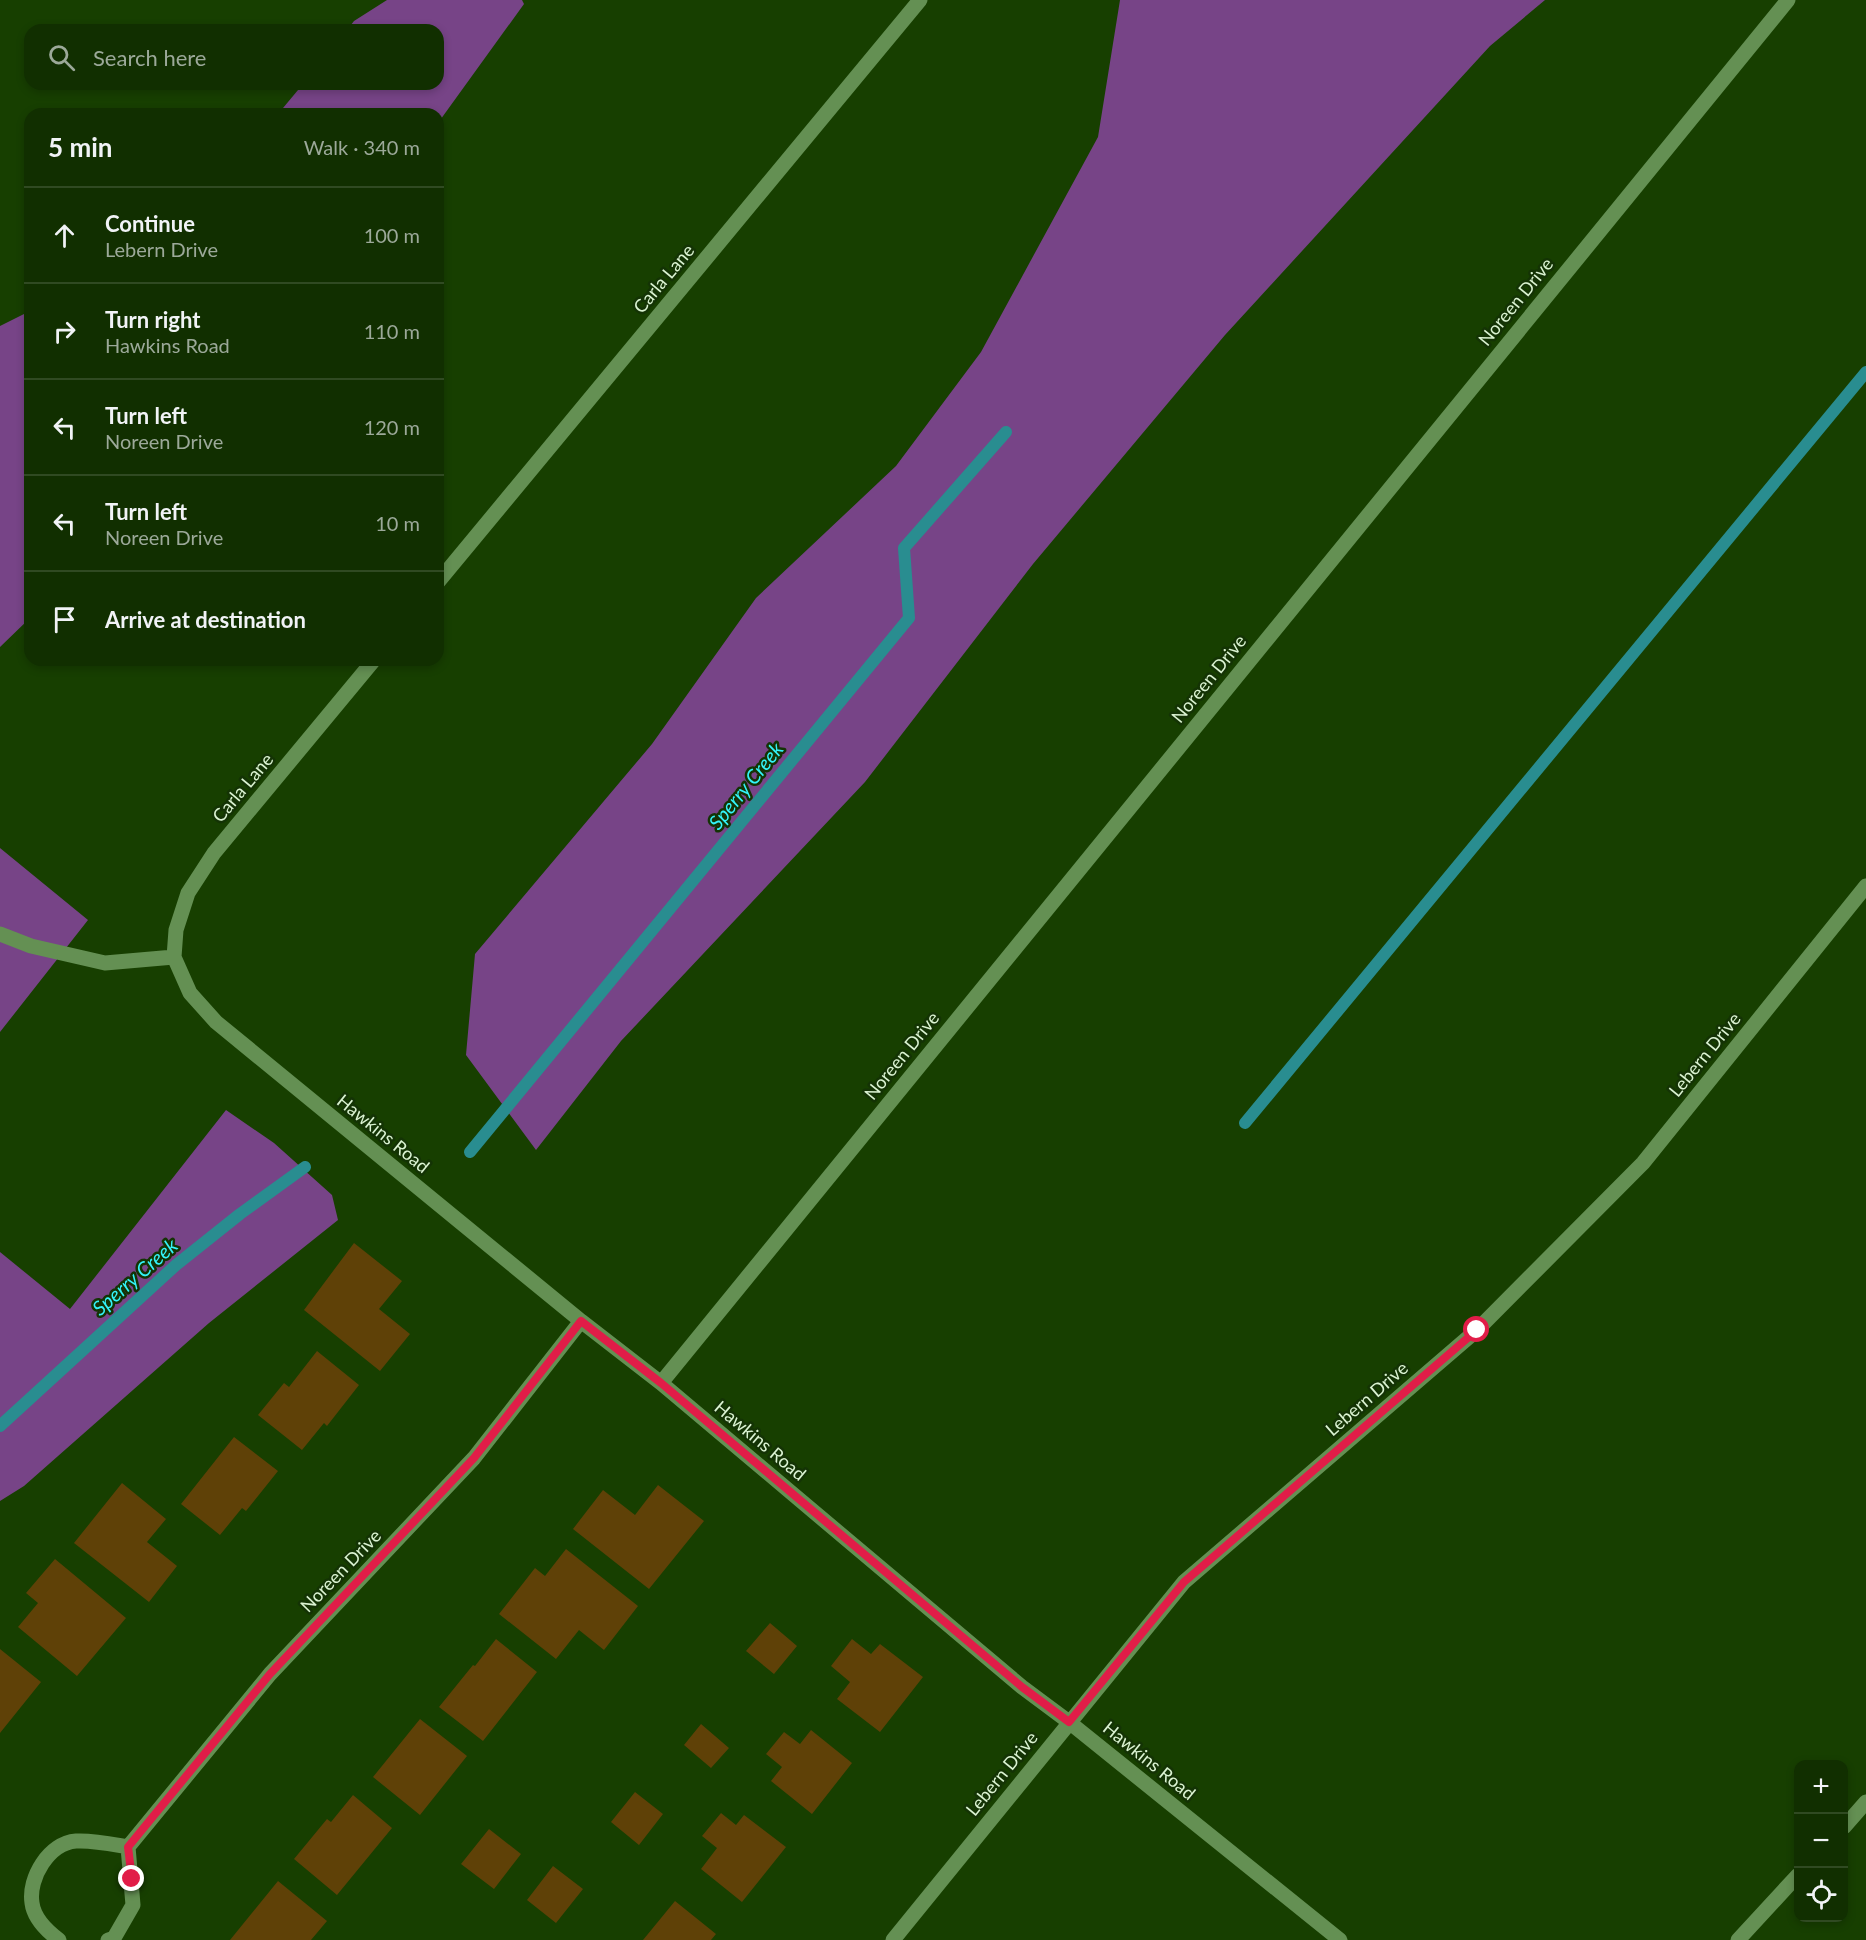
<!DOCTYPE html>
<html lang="en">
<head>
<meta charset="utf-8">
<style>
  body { margin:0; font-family:Lato,sans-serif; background:#1a370a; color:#f1f3f6 }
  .controls { position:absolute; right:18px; bottom:18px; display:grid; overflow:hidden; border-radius:12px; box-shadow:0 3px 9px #0003 }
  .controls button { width:54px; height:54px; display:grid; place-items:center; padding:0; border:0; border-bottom:2px solid #304a22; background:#112f00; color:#f1f3f6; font:30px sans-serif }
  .stop { position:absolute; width:18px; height:18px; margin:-14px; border:4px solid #e11d48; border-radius:50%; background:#fff }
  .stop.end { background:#e11d48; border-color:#fff; box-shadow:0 2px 6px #0008 }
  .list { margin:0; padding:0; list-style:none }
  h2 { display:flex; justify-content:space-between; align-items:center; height:78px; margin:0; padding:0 24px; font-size:26px }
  h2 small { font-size:20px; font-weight:400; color:#9ca999 }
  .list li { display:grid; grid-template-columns:39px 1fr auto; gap:18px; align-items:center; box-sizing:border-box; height:96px; padding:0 24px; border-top:2px solid #304a22 }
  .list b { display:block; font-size:22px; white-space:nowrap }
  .list p { margin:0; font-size:20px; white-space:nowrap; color:#9ca999 }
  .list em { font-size:20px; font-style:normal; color:#9ca999 }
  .icon { flex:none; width:33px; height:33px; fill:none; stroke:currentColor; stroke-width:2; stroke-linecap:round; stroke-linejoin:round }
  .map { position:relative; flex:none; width:1866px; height:1940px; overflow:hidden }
  .search { position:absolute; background:#112f00; box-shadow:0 3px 9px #0003; left:24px; top:24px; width:420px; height:66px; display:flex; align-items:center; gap:15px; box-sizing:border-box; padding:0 21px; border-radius:18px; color:#9ca999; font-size:22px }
  .panel { position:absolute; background:#112f00; box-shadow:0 3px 9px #0003; left:24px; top:108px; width:420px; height:558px; border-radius:18px }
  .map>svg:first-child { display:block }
</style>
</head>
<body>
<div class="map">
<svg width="1866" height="1940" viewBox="0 0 1866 1940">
  <rect width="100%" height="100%" fill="#173f00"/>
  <path fill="#774487" d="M387,0H522L524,4L438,123V114H278L303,84H438V30H347L354,21Z
    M1120,0H1545L1490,46L1225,335L1033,564L865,782L621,1041L536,1150L466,1055L475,954L652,744L756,598L896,466L981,352L1098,137Z
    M30,311V618L0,647V326Z
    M0,848L88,920L0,1032Z
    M226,1110L274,1143L332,1195L338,1220L209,1323L24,1486L0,1501V1252L70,1309Z"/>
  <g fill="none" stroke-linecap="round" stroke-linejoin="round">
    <path stroke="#298d90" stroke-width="12" d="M1245,1123L1866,372
      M470,1152L909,618L904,548L1006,432
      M0,1426L176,1265L240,1214L305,1167"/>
  </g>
  <path fill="#5f4107" d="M354,1243L402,1281L379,1309L410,1334L380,1371L304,1310Z
    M317,1351L359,1385L327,1426L324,1423L302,1450L258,1415L284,1383L289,1387Z
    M234,1437L278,1471L246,1511L242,1508L220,1535L181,1504Z
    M122,1483L166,1519L147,1542L177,1566L149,1602L74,1543Z
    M658,1485L704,1521L649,1589L573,1529L603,1490L635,1515Z
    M566,1549L638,1606L604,1650L579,1630L556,1659L499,1614L535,1568L545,1576Z
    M55,1559L126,1618L77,1676L18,1627L38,1603L26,1593Z
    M770,1623L797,1646L774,1674L746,1651Z
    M496,1639L537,1672L483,1741L439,1707L473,1665L475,1666Z
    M852,1639L871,1654L880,1644L923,1677L880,1732L837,1699L850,1682L831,1666Z
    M0,1649L41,1682L0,1733Z
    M420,1719L467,1756L420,1815L373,1777Z
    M701,1724L729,1748L711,1768L684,1745Z
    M811,1730L852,1763L812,1814L771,1781L782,1767L766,1754L784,1732L800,1744Z
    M635,1792L663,1814L639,1845L611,1822Z
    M353,1795L392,1828L337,1895L294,1859L327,1819L331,1822Z
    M721,1813L736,1825L744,1815L786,1847L742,1902L701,1869L717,1848L702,1836Z
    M489,1829L521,1854L494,1889L461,1864Z
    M553,1866L583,1889L556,1923L527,1900Z
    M278,1881L327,1921L311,1940H230Z
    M675,1901L716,1934L711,1940H643Z"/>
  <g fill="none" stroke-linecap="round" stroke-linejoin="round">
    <path stroke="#649053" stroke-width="15" d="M438,582L920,0
      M374,660L214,853L188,893L176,930L174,957L190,993L216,1022L581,1321L661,1383L1022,1687L1069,1722L1340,1940
      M0,934L31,946L105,963L174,957
      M661,1383L1788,0
      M1844,1827L1866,1802
      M59,1940C47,1931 34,1919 32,1903C28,1878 49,1843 76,1841C93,1840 111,1844 128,1847
      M108,1940L114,1938L133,1905L128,1847L270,1674L474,1458L581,1321
      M893,1940L1184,1582L1477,1330L1643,1163L1866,886
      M1738,1940L1798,1875"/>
  </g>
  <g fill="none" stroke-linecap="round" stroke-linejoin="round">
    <path stroke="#e11d48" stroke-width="8" d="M132,1879L128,1847L270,1674L474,1458L581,1321L661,1383L1022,1687L1069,1722L1184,1582L1477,1330"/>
  </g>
  <g text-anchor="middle" stroke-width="5" stroke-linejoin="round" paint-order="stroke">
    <g font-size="18" fill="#dbf3d2" stroke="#143305">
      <text transform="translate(664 279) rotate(-50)" y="6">Carla Lane</text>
      <text transform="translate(1516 302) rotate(-51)" y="6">Noreen Drive</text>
      <text transform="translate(1209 679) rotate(-51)" y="6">Noreen Drive</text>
      <text transform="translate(243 788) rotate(-50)" y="6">Carla Lane</text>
      <text transform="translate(1705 1055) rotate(-51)" y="6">Lebern Drive</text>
      <text transform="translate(902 1056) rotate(-51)" y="6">Noreen Drive</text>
      <text transform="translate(383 1134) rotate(39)" y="6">Hawkins Road</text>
      <text transform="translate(1367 1399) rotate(-41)" y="6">Lebern Drive</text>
      <text transform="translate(760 1441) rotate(40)" y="6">Hawkins Road</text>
      <text transform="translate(341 1571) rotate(-46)" y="6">Noreen Drive</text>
      <text transform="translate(1149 1761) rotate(39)" y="6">Hawkins Road</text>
      <text transform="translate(1002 1774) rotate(-51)" y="6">Lebern Drive</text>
    </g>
    <g font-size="20" font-style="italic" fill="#33f4f9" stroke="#143305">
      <text transform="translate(746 786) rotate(-51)" y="7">Sperry Creek</text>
      <text transform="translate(135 1277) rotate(-41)" y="7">Sperry Creek</text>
    </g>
  </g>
</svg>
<div class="controls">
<button>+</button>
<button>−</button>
<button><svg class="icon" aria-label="locate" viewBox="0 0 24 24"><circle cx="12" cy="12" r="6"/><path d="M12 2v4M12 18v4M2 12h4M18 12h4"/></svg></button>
</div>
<div class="stop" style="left:1477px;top:1330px"></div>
<div class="stop end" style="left:132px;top:1879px"></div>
<div class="search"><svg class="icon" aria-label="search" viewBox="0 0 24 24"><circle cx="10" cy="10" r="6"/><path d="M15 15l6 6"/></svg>Search here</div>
<section class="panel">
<h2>5 min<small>Walk · 340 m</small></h2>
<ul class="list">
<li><svg class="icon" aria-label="ahead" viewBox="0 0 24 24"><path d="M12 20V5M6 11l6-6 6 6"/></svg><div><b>Continue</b><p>Lebern Drive</p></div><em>100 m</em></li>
<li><svg class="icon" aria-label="right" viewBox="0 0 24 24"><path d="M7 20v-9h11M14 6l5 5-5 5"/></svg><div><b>Turn right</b><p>Hawkins Road</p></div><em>110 m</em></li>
<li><svg class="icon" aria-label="left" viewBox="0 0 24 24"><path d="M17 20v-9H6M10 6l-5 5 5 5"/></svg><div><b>Turn left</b><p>Noreen Drive</p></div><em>120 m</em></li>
<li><svg class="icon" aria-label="left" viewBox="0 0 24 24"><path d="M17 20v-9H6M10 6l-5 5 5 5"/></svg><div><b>Turn left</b><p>Noreen Drive</p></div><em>10 m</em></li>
<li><svg class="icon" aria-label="arrive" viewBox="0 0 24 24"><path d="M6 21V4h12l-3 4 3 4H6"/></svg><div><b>Arrive at destination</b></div></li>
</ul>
</section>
</div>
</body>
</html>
